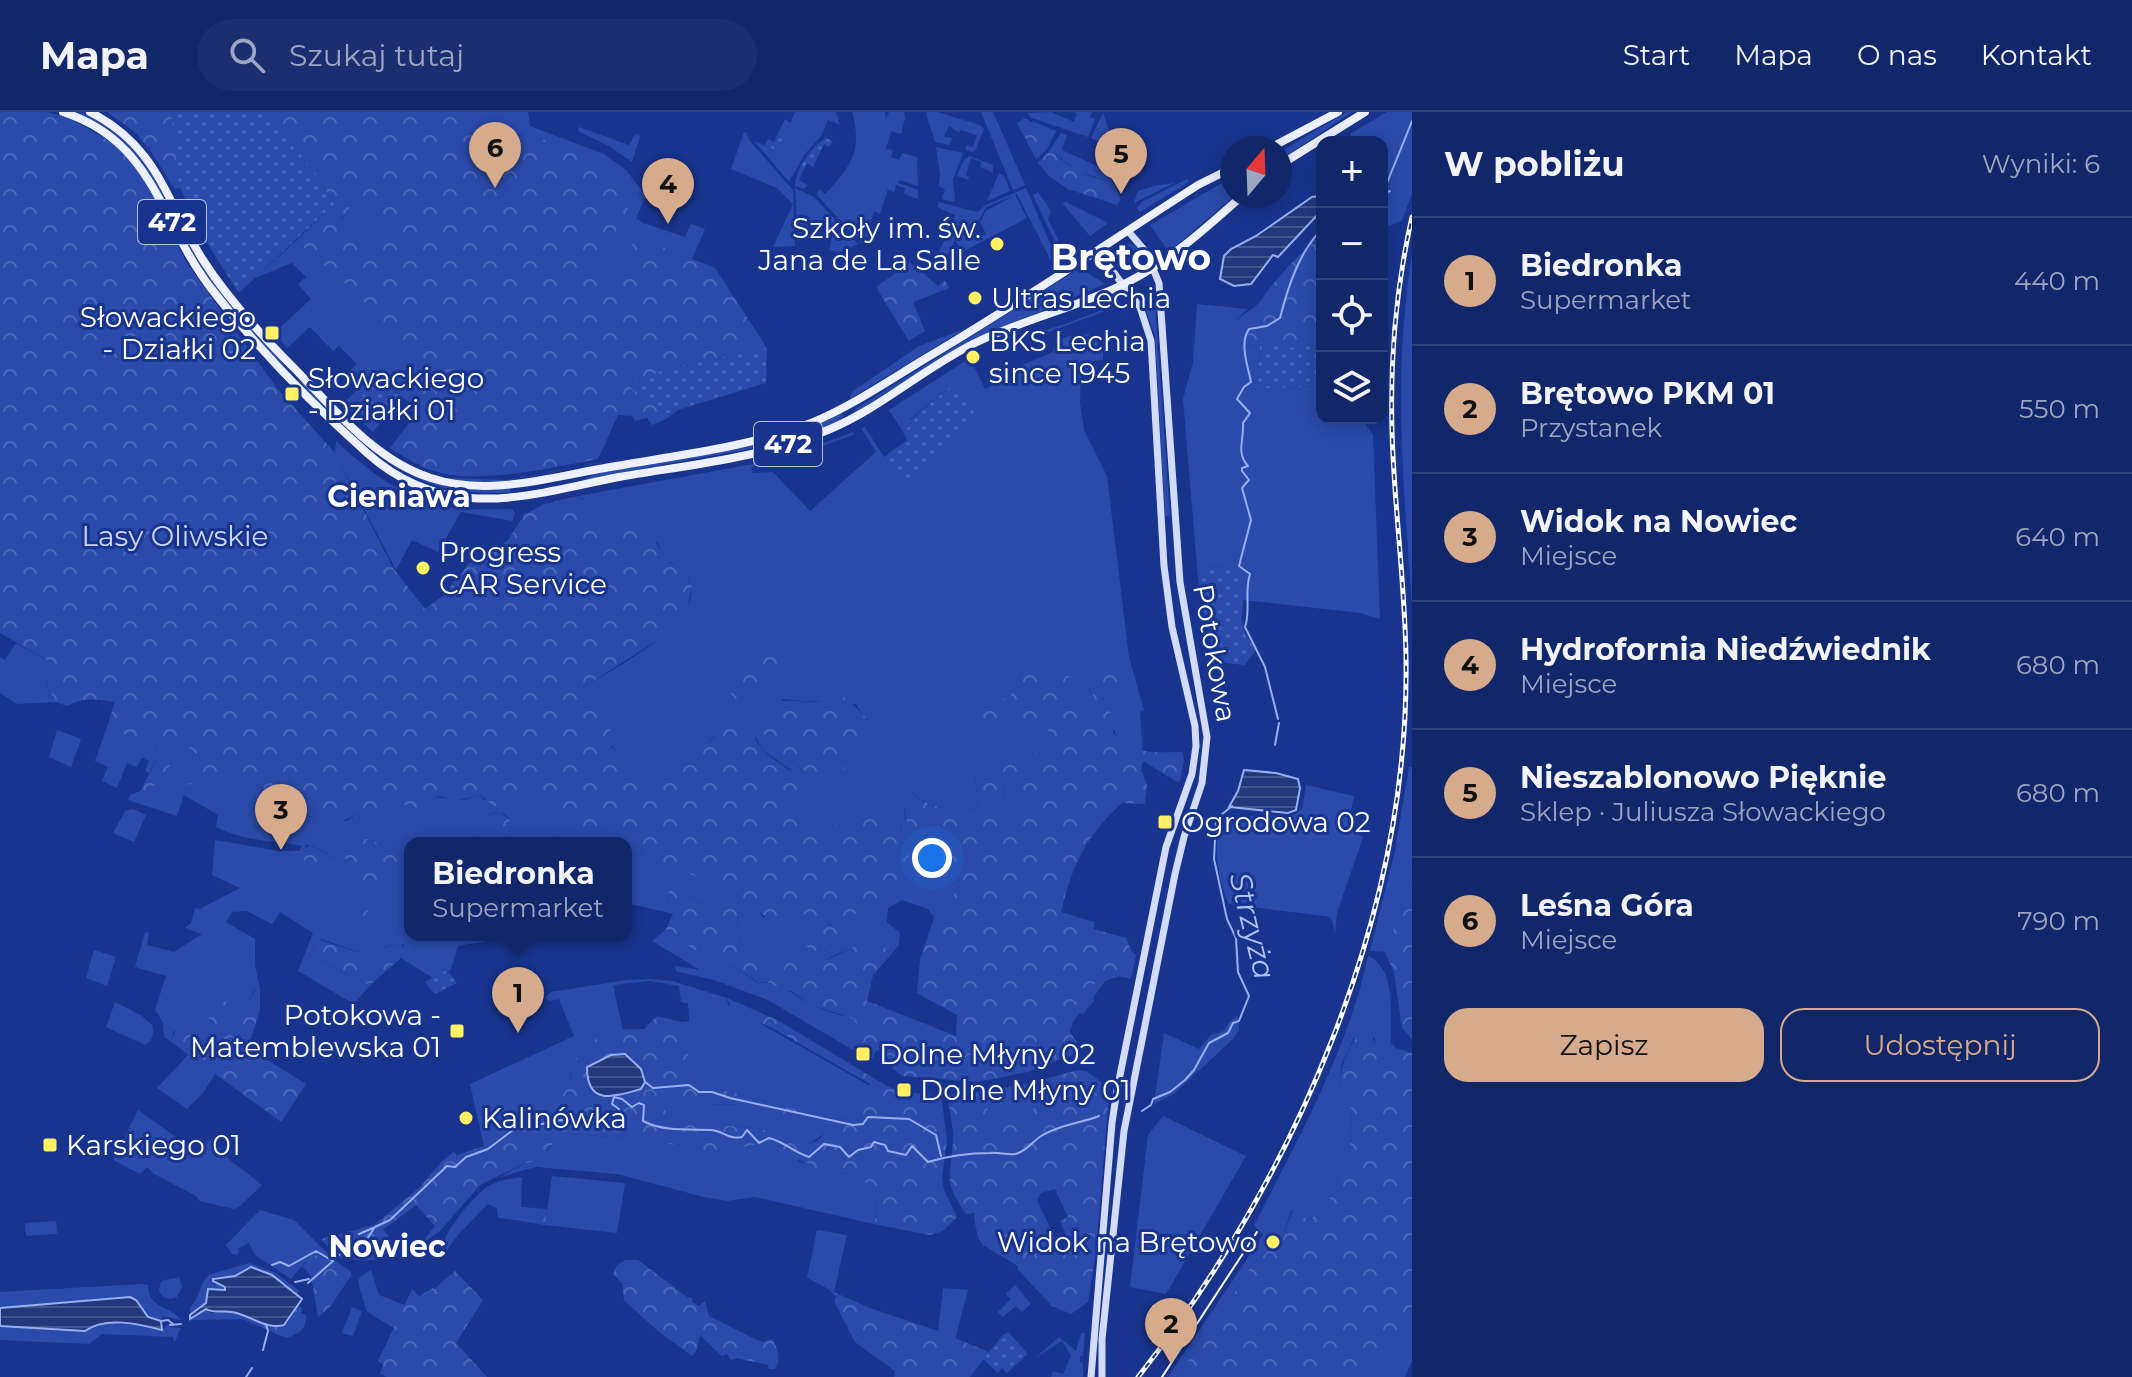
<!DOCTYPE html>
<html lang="pl">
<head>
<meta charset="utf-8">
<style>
  body { margin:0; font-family:Montserrat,sans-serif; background:#1b2f70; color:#f1f3f6 }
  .controls { position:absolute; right:24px; top:24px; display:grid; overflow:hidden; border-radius:16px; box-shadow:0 4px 20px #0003 }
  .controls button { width:72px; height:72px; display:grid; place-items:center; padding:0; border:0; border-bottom:2px solid #31447e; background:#12276a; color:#f1f3f6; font:40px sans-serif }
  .compass { position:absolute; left:1220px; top:24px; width:72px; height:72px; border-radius:50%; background:#12276a; box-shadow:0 4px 20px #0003; rotate:19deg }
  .you { position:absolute; left:932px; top:746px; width:28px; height:28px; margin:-20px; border:6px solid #fff; border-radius:50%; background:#1a73e8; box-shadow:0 0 0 12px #1a73e833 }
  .badge { display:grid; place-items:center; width:52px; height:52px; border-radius:50%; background:#d6ab8b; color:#111; font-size:26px; font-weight:700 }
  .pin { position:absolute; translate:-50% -66px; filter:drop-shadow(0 2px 4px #0008) }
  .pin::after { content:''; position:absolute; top:42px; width:28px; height:24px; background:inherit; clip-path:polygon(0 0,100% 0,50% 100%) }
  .popup { position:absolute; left:404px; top:725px; width:228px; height:104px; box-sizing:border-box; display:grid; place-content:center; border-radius:16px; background:#12276a; filter:drop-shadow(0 2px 6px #0005); font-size:26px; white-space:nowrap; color:#9ca5c1 }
  .popup b { font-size:30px; color:#f1f3f6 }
  .popup::after { content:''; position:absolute; left:50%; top:100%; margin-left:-16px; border:16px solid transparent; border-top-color:#12276a }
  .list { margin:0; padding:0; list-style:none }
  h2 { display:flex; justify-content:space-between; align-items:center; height:104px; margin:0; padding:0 32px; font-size:34px }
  h2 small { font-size:26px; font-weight:400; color:#9ca5c1 }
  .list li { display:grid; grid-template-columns:52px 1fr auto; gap:24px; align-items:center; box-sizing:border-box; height:128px; padding:0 32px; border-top:2px solid #31447e }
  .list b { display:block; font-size:30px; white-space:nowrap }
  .list p { margin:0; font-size:26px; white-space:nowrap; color:#9ca5c1 }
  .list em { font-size:26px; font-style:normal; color:#9ca5c1 }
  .actions { display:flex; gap:16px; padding:24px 32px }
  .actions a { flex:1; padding:18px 0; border:2px solid #d6ab8b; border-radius:24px; text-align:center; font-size:28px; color:#d6ab8b }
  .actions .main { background:#d6ab8b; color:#111 }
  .icon { flex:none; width:44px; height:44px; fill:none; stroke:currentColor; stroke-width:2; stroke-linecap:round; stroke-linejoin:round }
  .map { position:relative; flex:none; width:1412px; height:1265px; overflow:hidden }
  header { display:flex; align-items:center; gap:48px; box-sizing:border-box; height:112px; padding:0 40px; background:#12276a; border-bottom:2px solid #31447e }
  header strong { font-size:38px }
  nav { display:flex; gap:44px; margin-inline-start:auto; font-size:28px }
  .search { width:560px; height:72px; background:#1b2f70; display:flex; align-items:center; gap:20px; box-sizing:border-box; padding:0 28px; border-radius:44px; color:#9ca5c1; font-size:30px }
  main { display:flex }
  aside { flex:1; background:#12276a }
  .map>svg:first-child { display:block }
</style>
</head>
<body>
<header>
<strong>Mapa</strong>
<div class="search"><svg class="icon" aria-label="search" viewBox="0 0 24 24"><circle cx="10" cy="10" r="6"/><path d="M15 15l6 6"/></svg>Szukaj tutaj</div>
<nav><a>Start</a><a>Mapa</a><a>O nas</a><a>Kontakt</a></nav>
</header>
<main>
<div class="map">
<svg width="1412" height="1265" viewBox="0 0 1412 1265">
  <defs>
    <pattern id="forest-crowns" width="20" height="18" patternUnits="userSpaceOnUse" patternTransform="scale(2)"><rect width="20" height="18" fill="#2b4bac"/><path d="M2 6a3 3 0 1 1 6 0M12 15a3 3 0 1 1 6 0" fill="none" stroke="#4b66b8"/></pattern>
    <pattern id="garden-dots" width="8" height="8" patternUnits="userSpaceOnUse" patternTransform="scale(2)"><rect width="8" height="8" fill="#2b4bac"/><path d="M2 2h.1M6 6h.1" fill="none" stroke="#4b66b8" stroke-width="1.8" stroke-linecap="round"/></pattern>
    <pattern id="water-rules" width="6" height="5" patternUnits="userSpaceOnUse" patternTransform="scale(2)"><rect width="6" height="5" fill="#23387c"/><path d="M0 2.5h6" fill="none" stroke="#445690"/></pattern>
  </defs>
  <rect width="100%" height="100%" fill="#18348e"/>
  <path fill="#2b4bac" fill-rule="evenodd" d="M76,0C88,1 99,9 109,15C159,50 169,109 203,156C228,190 262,219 285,254C256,231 207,168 188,134C154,74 146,30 76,0Z
    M467,0H528L530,14L604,42L626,58L644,81L645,86L636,106L643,111L685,125L691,112L705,117L692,147L637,125L612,163L596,156L525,24L494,21Z
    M795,0H836L840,13L828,8L822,23L805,42L789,70L754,29L775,38L782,31Z
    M852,0H885L886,8L889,0H904L905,7L901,22L891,19L886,37L893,38L891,45L899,48L902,41L917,45L918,74L900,68L898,71L918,78V87L904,82L905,76L896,73L894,80L888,77L880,102L874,99L869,116L878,120L873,132L861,131L817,83L819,77L825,82C851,54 863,39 852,0Z
    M928,0H937L980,13L984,17L976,37L972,40L965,37L967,33L973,35L977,23L960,18L959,21L949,14L944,25L952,26L949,33L935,30L926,1Z
    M981,0H993L1025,73L1013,78Z
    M1051,0L1074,10L1077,2L1074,0H1092L1090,5L1095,7L1088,25L1032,6L1027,1Z
    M1347,0H1352L1280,48V40Z
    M1387,0H1412V81L1402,109L1382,116V30H1353L1350,22Z
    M1103,1L1115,35L1114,36L1091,26Z
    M1032,9L1056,19L1047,37Z
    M579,15L629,33L636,22L640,24L632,50L609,34L578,19Z
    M744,20L747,21L749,28L793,78L795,134L773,135L793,92L777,76L731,57Z
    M1061,21L1067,23L1062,38L1108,59L1111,50L1104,47L1105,42L1103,40L1105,36L1116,41L1123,59L1118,62L1114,60L1107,69L1078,59L1050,38Z
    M936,35L963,41L953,67L955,90L942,87L945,77L939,74L940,62Z
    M969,44L993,53V61L980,55L981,50L971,46L966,63L969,65L968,68L957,64L964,48Z
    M999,61L1004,64L1010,79L987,89Z
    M1232,65V84H1234L1169,140L1150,113Z
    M1187,67L1189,70L1140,100L1137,96L1142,90Z
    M795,76L814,85L858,132L840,140L829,138L833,119H826L827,112L818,110L816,116L805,115L803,126L798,125Z
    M1026,76L1058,150L1053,153L1017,82L1015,83L1027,106L962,140L955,128L948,142L944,146L937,144L955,103L937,95L939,90L977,100L986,93ZM1015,83L986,99L980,110L986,122L980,125L975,117L955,127L956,124L976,113L986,95Z
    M1038,80L1051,99L1048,107L1063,137L1074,132L1071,142L1064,146L1062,145L1033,83Z
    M364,84C378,95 379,103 378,121L362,134L346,123L341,109L356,87Z
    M1066,90L1108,111L1090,124L1062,91Z
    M296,129L351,177L430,255L411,292L374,262L361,274L348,261L357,252L339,234L333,239L310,215L287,236L274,221L311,187L298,172L306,165L292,151L255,166Z
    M1113 146a14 14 0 1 1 28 0a14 14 0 1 1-28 0Z
    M1412,142V491C1403,374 1393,258 1412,142Z
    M1080,156L1105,172L967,231L857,299L854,298Z
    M1154,179L1170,405L1165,403L1155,224L1141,186Z
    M1197,192L1248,197L1236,208L1237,231L1260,233L1257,277L1322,274V306H1361L1373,323L1380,507L1360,501L1242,488L1237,476L1235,455L1197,454L1183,287L1193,250Z
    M1115,193L1131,204L1116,195L1049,220L993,234L1065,212Z
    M965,217L849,287L853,279L919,234Z
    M1081,221L1095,224L1098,233L1103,232V248L1092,249L1093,259L1081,261L1080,291L1084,318L1107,364L1129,545L1144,598L1140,600L1143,641C1100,624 1123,613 1102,588L1107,582L1118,583L1087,574L1093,582L1092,586L1077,594L1024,556L1008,588L987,614H1047L1051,629L1048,638L983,655L975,661L978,696L961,699L930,693L910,679C894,696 916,735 922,754L950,760L962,772L934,806L928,797L902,788L888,796L887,810L900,821L899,833L890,844L884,833L846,838L823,849L785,852L783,859L779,860L741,832L737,812L739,796L720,795L715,801C698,792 692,780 673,775L667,782L668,795L674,802L630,792C631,774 633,764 631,746L635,742C651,744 656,748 665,761H689L700,765L728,781L740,783L756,794L763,805L807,802L810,806L799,814L814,839C829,837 836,832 841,819L828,811V808L900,777L910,757L901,716L869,705L851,715L835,713L807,716L797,710L791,658L763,638L756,626L714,624L707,632L696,637L704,647L696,653L688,651C682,654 673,661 666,663C627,672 592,606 576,580C606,560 699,516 691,474C689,460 681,459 671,451C665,447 661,437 657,430L594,416L584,388L578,384L781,347L854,320L853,323C818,335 785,350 751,355L753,361L773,360L810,399L876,340L861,316L865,315L884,345L909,373L949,276L910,307L912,311L903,320L889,298L970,246L985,277L992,274L989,267L1053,240L1056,228ZM741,552L759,579L750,586L731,559ZM783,587C808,591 832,588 856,592L863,604L872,610L859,625L855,644L834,670L815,665L803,659L768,628L762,609L768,600Z
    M298,266L392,352C429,375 466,379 509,377L512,380C433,386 391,360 336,306C324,294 305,279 298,266Z
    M841,301L844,304C816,330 707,344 666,352C638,357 609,365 581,368L600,361L777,327Z
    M336,329C368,359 404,387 449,395C470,399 491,397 512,397L515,401L513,409L461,400L438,440L412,428L396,458L335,341Z
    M650,341L506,369L467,370L445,366L506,368Z
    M16,531L49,549L46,570L55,590L17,592L0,581V545L5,548Z
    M111,603L123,622L156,632L157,646L149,661L145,659L149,649L142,646L137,655L127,651L117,676L102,669L108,655L95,649Z
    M57,618L81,627L71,655L49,645Z
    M186,633L200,645L192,657L189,672L224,659L262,675L315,708L347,709L355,703L360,704L357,717C374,710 380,694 397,689L409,695L425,697L434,685L464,688L480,683L484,688L519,684L556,699H577V706L559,715L556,731H505L512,710C494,687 486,709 472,720L474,731H464L458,725L439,729V731H410V823H504L505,826L458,834L450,860L447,858L433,866L401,846L404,833C393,831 381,835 374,843H367L321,827L312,835C320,854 352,864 370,873L354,892L298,859L313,821L280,800L272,812L247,799L232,800L226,810L255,827V853L260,877L255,876L246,894L233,898L223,885L210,908L216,911L211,928L204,929L191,919H174L171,930L164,925L163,910L155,898L166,864L135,855L145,820L149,821L147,833L174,840L202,822L185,816L191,811L195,796L200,797L240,776L212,763L215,728L279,739H299L302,734C273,729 244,729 216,715L218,703L184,683L177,704L128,688L130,683C165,671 164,666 179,634ZM356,723L378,731L402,748L392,772L368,774L348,769L338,761L315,756L301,746L306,733H311L345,752V728Z
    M1409,655H1412V768L1385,840L1370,839L1395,739Z
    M1008,668L1027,683L1033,695L1021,712L1009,718L1001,708L1005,683L1003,675Z
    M1306,673L1354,684L1347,717L1359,719V723L1363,725L1337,801L1335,821L1331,805L1229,792C1218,768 1216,745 1217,719L1226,718L1239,704L1294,703L1302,697Z
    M133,697L146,703L134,730L113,721L125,699Z
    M938,712L941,713L943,718L939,724L927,726L920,723L919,720L923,715Z
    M666,817C680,828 693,838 708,845C726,853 743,859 758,871C773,866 797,885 811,892C824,899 840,903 855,907L868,940L874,943L873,947L860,942L768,888L714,868L676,859L675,854L700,858L652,829Z
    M94,838L116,845L107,874L86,866Z
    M1368,844C1398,857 1389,905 1391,931L1396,936L1384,947L1375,935V926H1354L1341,954L1339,978L1352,997L1350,1034L1327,1094L1309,1108L1292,1098L1281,1128L1251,1154L1208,1223L1176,1265H1168L1263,1123L1254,1113C1297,1030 1349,935 1368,844Z
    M1110,862L1120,864L1105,869L1093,886L1094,889L1083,902L1080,901L1073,910L1070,920L1060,918V912L1070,897L1077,892L1089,876Z
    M651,867L672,869L727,886L728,893L870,974L849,1008L820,1004L693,970L682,910L689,909L688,891L681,890L679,874L650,869L613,873L623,919L608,918L571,962L569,972L577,1000L520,1015L484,1034L470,972L574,924L559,887L550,889L545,886L551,880L626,868Z
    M115,890L142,904L152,913C154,922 153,928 145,933L106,915Z
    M1238,904L1239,918L1234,926L1175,981L1154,992L1164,921L1199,937L1211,923L1224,919L1229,910Z
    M189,942L215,962L203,981L187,997L157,976Z
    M1025,972L1038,983V991L1032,1000C1006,1005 988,1011 978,980Z
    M664,985C680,985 693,989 709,992C719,993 730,992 741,993C765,997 808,1005 824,1022L809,1032C793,1029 778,1020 761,1017C726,1011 691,1018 662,996L661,990Z
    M138,998L198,1041L212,1026L231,1049L262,1073L239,1095L234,1097L200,1089L196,1084L154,1062L147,1055L140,1062L113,1048Z
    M1163,1004L1246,1044L1166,1182L1130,1175L1148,1023Z
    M560,1021L640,1027L722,1041L752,1033L769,1036L780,1034L799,1050L808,1051L825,1063C845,1056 875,1067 877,1092C877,1098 875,1106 874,1112L755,1085L727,1089L704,1085L617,1062L536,1055L500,1065L549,1038Z
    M552,1064L625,1071L617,1121L545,1113Z
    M522,1065L521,1109L498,1106L497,1096L488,1092L458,1123L447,1138L443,1134C444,1119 476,1081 490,1073C499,1068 511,1067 522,1065Z
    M260,1098L294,1108L333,1147L305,1150L291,1167L255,1143L249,1131L238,1136L239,1140L237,1143L232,1142L226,1133Z
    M56,1109L57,1122L26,1124L25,1111Z
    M382,1116L400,1139L415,1132L417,1135C395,1148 366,1151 341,1146L366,1131Z
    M817,1118L847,1123L834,1180L807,1166Z
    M249,1151L276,1161L299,1179L297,1182L272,1163L248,1156L236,1164L215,1165L213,1169L225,1176L223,1180L208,1177L206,1191L190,1203V1195C200,1187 199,1173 208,1163Z
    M371,1158L379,1183L405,1193L394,1216L367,1200L358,1170L360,1165Z
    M179,1165L182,1175L177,1185C169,1189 161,1186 159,1178L161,1169Z
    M142,1172L148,1173C148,1197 170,1193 181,1208L162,1204L161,1209C146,1208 140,1196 130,1185L0,1196V1180Z
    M1015,1173L1031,1192L1022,1200L1016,1194L1003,1205L998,1200L1011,1187L1006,1182Z
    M943,1176L968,1178L955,1228L938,1219Z
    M352,1195L362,1199L353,1224L342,1221Z
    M1412,1204V1249L1405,1265H1377L1386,1235Z
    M106,1211L152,1214L162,1218L169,1211L170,1215L181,1216L174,1231L173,1225L102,1222L89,1232L0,1228V1214L85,1219L93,1213Z
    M1081,1221H1085L1083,1244H1080V1250L1083,1251V1265H1051L1053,1259L1063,1262L1071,1244L1062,1229L1035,1246L1059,1225L1076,1239Z"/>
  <path fill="url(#forest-crowns)" fill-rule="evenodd" d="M0,0H47L71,7L111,30L132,49L154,84L187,152L277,276L335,341L393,456L425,497L444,483L469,451H480L508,428L524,403L544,392L578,384L588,393L594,416L614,420L645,415L670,451L685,459L692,475L687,499L689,504L687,508L679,509L659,527L576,580L610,607L611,635L643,660L664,664L688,651L696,653L704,647L695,637L707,632L728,611C754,613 751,626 766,641C777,651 791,658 803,668L804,675L794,682L797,710L807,716L835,713L851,715L869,705L881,695C894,700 898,710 903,723C907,734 912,747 909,759C901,791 856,803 828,808V812L842,819V825L824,838L814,839L798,829L799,814L810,806L807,802C795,805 787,811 774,812L740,783L728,781L689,761H665C656,748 651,744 635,742L631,746L634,763L631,773L630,792L626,791V731H556L560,710L576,706L577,699H556L519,684L512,687L505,695L494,694L480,683L456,689L441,684L434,685L425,697L409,695L396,689C382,694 373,709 361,718L357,717L360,704L355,703L340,710L315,708L299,696L274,687L262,675L224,660L188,673L192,657L200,645L186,633L179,634C169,655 164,674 140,680L157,646L156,632L123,622L111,603L114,590C99,587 81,585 68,594L55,590C49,576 41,564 49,549L0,521Z
    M107,0H171L180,76L176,77L172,73L150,38V34L148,36L136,21Z
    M270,0H467L494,21L525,24L567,33L637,79L597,156L612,163L637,125L715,156L767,236L669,256L664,302L678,298L666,307L652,313L647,306L635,309L632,304L618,303L598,347C553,355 471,375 428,357C415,352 402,343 390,336L415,303L409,297L429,255L351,177L296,129L335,91ZM364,84C378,95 379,103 378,121L362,134L346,123L341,108L356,87Z
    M1025,6C1036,11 1044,25 1047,37L1036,47L1017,11Z
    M1050,38C1067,53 1084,64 1107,69L1115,59L1118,62L1113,70L1121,88L1117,93L1068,77L1049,64L1038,51Z
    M1174,71L1134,91L1138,79L1154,74Z
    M1322,120V262L1321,233L1284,236L1282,229L1260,233L1237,231L1230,219C1239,200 1252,201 1261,188C1278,163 1301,142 1322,120Z
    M907,148L938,174L945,168L949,176L913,190L925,219L909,229L876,175L900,158Z
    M769,534C783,541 784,550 783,565L750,586L735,587L728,579L731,559L753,540Z
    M1105,552L1121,562L1130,577L1124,584L1107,582L1102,587L1115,608L1113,621C1137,644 1151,640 1183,640L1184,649L1180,669L1177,670L1143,649L1141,658L1147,673L1145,692L1122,691C1086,724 1072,753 1061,800L1094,810V817L1126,826L1132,840L1136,843L1131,867L1110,862L1089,876L1077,892L1070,897L1060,912V918L1070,920L1080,935L1078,941L1027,960L978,970L902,964L890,954L885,942L876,938L874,943C857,936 862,922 854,907L812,893L791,879H782C774,874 769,867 759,871C744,859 726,853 708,845C693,838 680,828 666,817L673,802L668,795L667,782L673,775C692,780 697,792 714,800C724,792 728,788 739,796L737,812L741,832L779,860L783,859L787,847C800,846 816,851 826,848C843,842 856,831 874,828L884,833L890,844L873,863L867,889L956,924L957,903L917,881L920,848L934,806L962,772L950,760L942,762L935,755H922L908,720L903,687L909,679L930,693L941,695L947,691H955L961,699L978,696L975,661L983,655L1048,638L1051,629L1047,614H987L976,605L983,591L994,584L1008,588L1024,556L1039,555L1071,565L1070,588L1078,593L1092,586L1093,582L1084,568C1087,556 1094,555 1105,552ZM1008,669L1027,683L1033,695L1021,712L1009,717L1001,708L1005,683L1003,675ZM937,712L941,713L943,718L939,724L927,726L920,723L919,720L924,715Z
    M843,584C856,592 860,603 872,610V622L859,626L855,644L834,670C828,668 821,668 815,665C805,662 764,628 762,618C759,610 769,597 771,588L817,590Z
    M500,700L512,710L505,731H474L472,720L477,716C480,707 490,701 500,700Z
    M356,723L378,731L402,747L397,767L392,772L368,774L348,769L338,761L315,756L301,746L303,737L310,733L345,752L346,748L339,738L341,730Z
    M1412,768V927L1402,916L1394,861L1385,840Z
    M354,793L371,800V810L367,817L359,815L350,805Z
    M317,827L367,843H374C381,835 389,834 400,832L404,836L401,846L370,873C352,864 321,854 312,835Z
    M256,876L260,877V898L248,936L306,972L281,1010L171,930L177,915L191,919L204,929L211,928L215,911L203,901L201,890L205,884L214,881L223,885L233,898L246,894Z
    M727,886L777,908L887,974L899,979L941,984L947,1028L942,1067L944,1078L957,1105L943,1119L930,1123L874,1112C875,1106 877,1098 877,1092C875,1067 845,1056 826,1063L825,1066H817L808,1051L793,1047L780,1034L769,1036L752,1033L722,1041L640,1027L561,1021L539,1049L525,1051L480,1073L440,1119L417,1135L415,1132L425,1126L435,1114L416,1093C391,1112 367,1130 341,1146L320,1127L374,1113L419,1076L442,1049L454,1040L457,1043L484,1034L520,1015L576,1000L567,992L563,983L569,972L576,946L589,932L608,918L644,917L657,904L682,910L694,970L820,1004L849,1008L870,972L774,917L732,898ZM665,985C680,985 693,989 709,992C719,993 730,992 741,993C764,997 808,1005 824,1022L817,1029L809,1032C792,1029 778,1020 760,1017C726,1011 691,1018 662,996L661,990Z
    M1364,917L1371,920L1376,935L1384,947L1396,936L1412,941V1204L1386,1235L1377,1265H1176L1208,1223L1251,1154L1281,1128L1293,1098L1309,1108L1327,1094L1350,1034L1352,998L1339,978C1341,955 1347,933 1364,917Z
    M1078,958L1086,959L1109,976V982L1096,1139L1088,1190L1071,1202L1052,1194L1018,1158V1154L983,1133L978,1126L974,1106L975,1101L966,1102C943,1067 950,1068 953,1030C954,1015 949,1000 948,985L955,980H978C987,1009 1007,1005 1031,1000L1038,991V983L1029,980L1025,972ZM1055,1077L1068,1105L1060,1109L1071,1134L1060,1137L1037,1088L1041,1081Z
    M521,1095L547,1097L545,1113L521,1109Z
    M319,1141L330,1148L333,1147L351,1160V1164L329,1196L318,1205L311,1164L302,1154Z
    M626,1148H638L687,1185L692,1186V1190L699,1194L705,1189L709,1204L757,1228L763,1230L772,1227C777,1235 782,1248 775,1257H769L768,1253C758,1250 747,1249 737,1246L731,1248L727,1242L722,1244L700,1223L696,1240L692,1244L658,1219L624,1188L622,1171L613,1162L617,1153Z
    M455,1159L483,1188L456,1231L487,1265H387L380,1262L383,1252L378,1249L412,1177L419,1184L433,1176L434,1177Z
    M829,1178L872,1197L938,1219L989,1240L970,1265H894L895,1259L855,1230L834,1189L836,1185Z
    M298,1193L302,1196L301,1201L306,1203C306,1219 299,1221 286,1226L243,1207L190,1208L206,1197L211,1201L229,1199L288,1210Z"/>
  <path fill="url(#garden-dots)" d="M171,0H270L335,91L241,179L238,180L202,123L179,73Z
    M785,7L790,11L782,31L775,38L765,33L768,27L774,30Z
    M826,26L833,29L829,35L824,32L813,55L807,51L799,68L808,73L804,77L795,74C796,56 811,35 826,26Z
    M1282,229L1284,236L1321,233L1322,274L1257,277L1260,233Z
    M767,236L766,271L665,302L627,273L669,256Z
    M373,261L401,284L373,320L343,292Z
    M957,273L976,303L909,374L884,345L907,328L903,320L912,311L910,308L949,276Z
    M1197,454L1235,455L1239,468L1237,476L1243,488L1242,507L1244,520L1256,538L1245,553L1215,550L1199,476Z
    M447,858L457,871L435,882L425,870Z
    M1008,1220L1028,1242L1007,1261L1002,1256L998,1261L983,1247L1003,1223Z"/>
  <path fill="url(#water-rules)" stroke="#97aff1" stroke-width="2" d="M1319,84L1322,87V98L1278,145L1273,143L1251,172L1234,174L1220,167L1224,144L1231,137L1256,124L1312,85Z
    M1244,658L1276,661L1298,667L1300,676L1296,698L1288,701L1229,695L1238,679Z
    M625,942L641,957L645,970L641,977C613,985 587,994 587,955L611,943Z
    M251,1155L272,1163L302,1187L284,1213C266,1218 250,1203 232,1200C222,1198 215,1202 206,1197L190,1207V1203L206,1191L208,1177L225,1178V1175L213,1169V1167L235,1164Z
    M130,1185L136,1188L148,1205L161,1209L162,1218C139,1212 105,1204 85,1219L0,1214V1196Z"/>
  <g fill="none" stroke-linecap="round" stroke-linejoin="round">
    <path stroke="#97aff1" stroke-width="2" d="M1387,80V71L1412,9
      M1382,82L1390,79
      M1278,607L1265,555L1245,515C1251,499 1244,480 1250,462L1239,454L1251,408L1242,376L1249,368L1242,359V356L1248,354C1236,341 1244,328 1243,311L1250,301L1237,287L1244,275L1251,270C1248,255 1239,231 1249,217L1267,214L1280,206C1288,175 1299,140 1322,117
      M1275,633L1279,611
      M645,970L653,976L689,973L699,980H712L730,986L853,1013L863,1012L868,1005L909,1007L936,1023L941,1044
      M1142,999L1151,993L1153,987L1170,980L1185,968L1194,958L1209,931L1228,921L1233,911L1239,909L1249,884L1238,860L1236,826L1227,807L1214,747L1216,707L1232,694
      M359,1122L373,1116
      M339,1143L367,1127L375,1115L390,1108L447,1054L455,1055L466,1045L488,1037L513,1018L561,1008L600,1011L605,1003L618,1000L619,997L612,992L614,985L622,987L632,995L639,991L644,993L643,1009C664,1020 690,1017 712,1018C723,1019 729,1028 742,1025L747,1018L759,1031L769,1026C785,1030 793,1040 809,1045L824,1032L840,1035L849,1045L858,1038L871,1035L874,1030L885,1033L888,1039L906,1043L912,1034L928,1050C948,1044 970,1041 990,1041C998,1040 1007,1043 1015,1042C1026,1040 1032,1030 1041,1024C1058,1013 1081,1011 1099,1004
      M272,1153L280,1150L289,1154L316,1139L333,1149L308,1171
      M295,1170L309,1167
      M161,1209L168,1208L173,1212
      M170,1213L181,1212
      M263,1238L268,1219L266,1212
      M246,1265L252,1256"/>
    <path stroke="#d2dbfa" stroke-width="7" d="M1091,1265L1112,1011L1117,978L1166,735L1192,662L1196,634L1195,614L1172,515L1164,454L1151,229L1140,195L1097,139
      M1102,1265V1227L1124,1019L1175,762L1184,725L1202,671L1207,625L1180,470L1159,171L1146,140L1128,119"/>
    <path stroke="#ecf0ff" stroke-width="8" d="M63,0C155,30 159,108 210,175C256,235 311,291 367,341C396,367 432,383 470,386C519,390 571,374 619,365C688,353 763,346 828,318C881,296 924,256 975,231C1024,207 1080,195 1128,170C1171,148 1206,116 1242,84
      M90,0C159,35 166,90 203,148C228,187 262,224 295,257C334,297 376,349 431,366C486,384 544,367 599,357C669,344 744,337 811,311C850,295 887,270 923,248C1017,193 1106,132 1198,73L1232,56
      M1270,36L1338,0
      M1280,53L1365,0"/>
    <path stroke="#fff" stroke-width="2" d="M1162,1265L1257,1120"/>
    <g stroke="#fff" stroke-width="5">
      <path id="rail" d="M1138,1265C1295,1066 1410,803 1406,546C1405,470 1394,395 1392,319C1390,247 1396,175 1412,105"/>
    </g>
    <use href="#rail" stroke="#18348e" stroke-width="2" stroke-dasharray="6" stroke-linecap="butt"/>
  </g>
  <g fill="#fff162" stroke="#18348e" stroke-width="3">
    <circle cx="997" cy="132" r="8"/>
    <circle cx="975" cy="186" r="8"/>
    <rect x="264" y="213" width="16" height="16" rx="4"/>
    <circle cx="973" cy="245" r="8"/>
    <rect x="284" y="274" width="16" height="16" rx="4"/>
    <circle cx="423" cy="456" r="8"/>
    <rect x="1157" y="702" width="16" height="16" rx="4"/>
    <rect x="449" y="911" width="16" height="16" rx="4"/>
    <rect x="855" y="934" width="16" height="16" rx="4"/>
    <rect x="896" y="970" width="16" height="16" rx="4"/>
    <circle cx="466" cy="1006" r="8"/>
    <rect x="42" y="1025" width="16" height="16" rx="4"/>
    <circle cx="1273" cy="1130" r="8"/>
  </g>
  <g text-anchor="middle" stroke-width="6" stroke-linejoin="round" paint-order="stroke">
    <g fill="#18348e" stroke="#bac2dd" stroke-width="2">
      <rect x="138" y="88" width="68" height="44" rx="6"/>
      <rect x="754" y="310" width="68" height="44" rx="6"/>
    </g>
    <g font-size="26" font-weight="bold" fill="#fff">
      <text x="172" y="119">472</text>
      <text x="788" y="341">472</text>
    </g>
    <g font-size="28" fill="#fff" stroke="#18348e" text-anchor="start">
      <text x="981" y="126" text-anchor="end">Szkoły im. św.<tspan x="981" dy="32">Jana de La Salle</tspan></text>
      <text x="991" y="196">Ultras Lechia</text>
      <text x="256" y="215" text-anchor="end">Słowackiego<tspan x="256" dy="32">- Działki 02</tspan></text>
      <text x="989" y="239">BKS Lechia<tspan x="989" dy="32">since 1945</tspan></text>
      <text x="308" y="276">Słowackiego<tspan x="308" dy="32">- Działki 01</tspan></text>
      <text x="439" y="450">Progress<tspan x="439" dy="32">CAR Service</tspan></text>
      <text x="1181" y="720">Ogrodowa 02</text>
      <text x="441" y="913" text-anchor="end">Potokowa -<tspan x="441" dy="32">Matemblewska 01</tspan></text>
      <text x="879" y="952">Dolne Młyny 02</text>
      <text x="920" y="988">Dolne Młyny 01</text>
      <text x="482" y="1016">Kalinówka</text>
      <text x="66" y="1043">Karskiego 01</text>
      <text x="1257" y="1140" text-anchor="end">Widok na Brętowo</text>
    </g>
    <g font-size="28" fill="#cbd7fa" stroke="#18348e">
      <text x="175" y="434">Lasy Oliwskie</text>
    </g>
    <g font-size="28" fill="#fff" stroke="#18348e">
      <text transform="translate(1215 541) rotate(80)" y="10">Potokowa</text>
    </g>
    <g font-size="30" font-weight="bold" fill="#fff" stroke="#18348e">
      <text x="399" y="395">Cieniawa</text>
      <text x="387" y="1145">Nowiec</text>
    </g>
    <g font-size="30" font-style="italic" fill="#b0c2f6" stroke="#18348e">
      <text transform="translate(1252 814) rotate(76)" y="10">Strzyża</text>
    </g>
    <g font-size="36" font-weight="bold" fill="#fff" stroke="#18348e">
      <text x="1131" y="158">Brętowo</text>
    </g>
  </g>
</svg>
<div class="controls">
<button>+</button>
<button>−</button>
<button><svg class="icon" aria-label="locate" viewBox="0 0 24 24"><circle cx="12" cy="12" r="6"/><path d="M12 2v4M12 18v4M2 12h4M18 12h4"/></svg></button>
<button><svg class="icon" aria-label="layers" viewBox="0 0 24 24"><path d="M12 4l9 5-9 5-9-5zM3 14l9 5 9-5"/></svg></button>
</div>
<svg class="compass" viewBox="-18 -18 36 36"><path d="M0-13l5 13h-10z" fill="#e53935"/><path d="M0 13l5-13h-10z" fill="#9ca5c1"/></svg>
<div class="you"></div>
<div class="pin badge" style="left:518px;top:921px">1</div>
<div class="popup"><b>Biedronka</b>Supermarket</div>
<div class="pin badge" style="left:1171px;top:1252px">2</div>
<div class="pin badge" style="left:281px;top:738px">3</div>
<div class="pin badge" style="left:668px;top:112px">4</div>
<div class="pin badge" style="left:1121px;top:82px">5</div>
<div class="pin badge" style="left:495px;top:76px">6</div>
</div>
<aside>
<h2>W pobliżu<small>Wyniki: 6</small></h2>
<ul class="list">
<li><span class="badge">1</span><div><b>Biedronka</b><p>Supermarket</p></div><em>440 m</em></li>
<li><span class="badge">2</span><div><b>Brętowo PKM 01</b><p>Przystanek</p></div><em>550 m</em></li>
<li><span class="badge">3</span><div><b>Widok na Nowiec</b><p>Miejsce</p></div><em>640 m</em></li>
<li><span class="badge">4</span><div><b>Hydrofornia Niedźwiednik</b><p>Miejsce</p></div><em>680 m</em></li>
<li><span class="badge">5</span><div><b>Nieszablonowo Pięknie</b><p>Sklep · Juliusza Słowackiego</p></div><em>680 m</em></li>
<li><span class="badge">6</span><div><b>Leśna Góra</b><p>Miejsce</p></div><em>790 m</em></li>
</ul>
<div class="actions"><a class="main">Zapisz</a><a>Udostępnij</a></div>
</aside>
</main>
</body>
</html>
